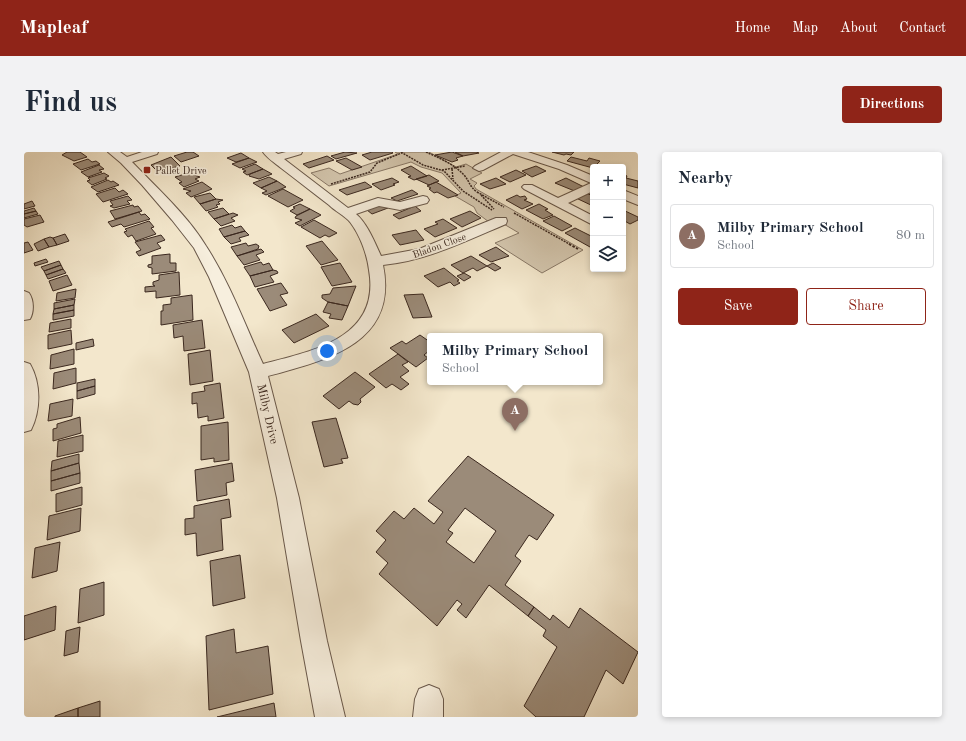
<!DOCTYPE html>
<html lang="en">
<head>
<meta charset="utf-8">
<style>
  body { margin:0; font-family:"Old Standard TT",serif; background:#f2f2f3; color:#1f2937 }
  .controls { position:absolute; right:12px; top:12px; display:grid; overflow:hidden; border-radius:4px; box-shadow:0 2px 6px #0003 }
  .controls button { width:36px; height:36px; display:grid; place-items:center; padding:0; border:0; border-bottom:1px solid #e0e1e3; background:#fff; color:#1f2937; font:20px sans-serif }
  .you { position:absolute; left:303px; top:199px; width:14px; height:14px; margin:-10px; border:3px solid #fff; border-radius:50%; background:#1a73e8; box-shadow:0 0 0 6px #1a73e833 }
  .badge { display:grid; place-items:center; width:26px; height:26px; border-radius:50%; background:#8f2418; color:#fff; font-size:13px; font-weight:700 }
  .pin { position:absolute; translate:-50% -33px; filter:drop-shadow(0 1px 2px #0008) }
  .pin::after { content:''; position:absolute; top:21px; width:14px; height:12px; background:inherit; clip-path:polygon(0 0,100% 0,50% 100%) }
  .popup { position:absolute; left:403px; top:181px; width:176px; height:52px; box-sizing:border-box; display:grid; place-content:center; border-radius:4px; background:#fff; filter:drop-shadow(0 1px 3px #0005); font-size:13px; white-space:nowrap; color:#747a83 }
  .popup b { font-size:15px; color:#1f2937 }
  .popup::after { content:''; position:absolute; left:50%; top:100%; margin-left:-8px; border:8px solid transparent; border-top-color:#fff }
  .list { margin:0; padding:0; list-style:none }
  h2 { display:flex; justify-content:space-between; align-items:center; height:52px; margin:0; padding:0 16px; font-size:17px }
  h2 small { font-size:13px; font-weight:400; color:#747a83 }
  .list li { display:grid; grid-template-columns:26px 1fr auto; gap:12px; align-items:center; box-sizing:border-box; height:64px; margin:0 8px 8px; padding:0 8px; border:1px solid #e0e1e3; border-radius:4px }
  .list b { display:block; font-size:15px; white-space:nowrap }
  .list p { margin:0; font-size:13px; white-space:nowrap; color:#747a83 }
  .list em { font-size:13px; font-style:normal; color:#747a83 }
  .actions { display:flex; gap:8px; padding:12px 16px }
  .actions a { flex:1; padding:9px 0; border:1px solid #8f2418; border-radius:4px; text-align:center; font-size:14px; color:#8f2418 }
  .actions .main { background:#8f2418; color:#fff }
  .icon { flex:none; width:22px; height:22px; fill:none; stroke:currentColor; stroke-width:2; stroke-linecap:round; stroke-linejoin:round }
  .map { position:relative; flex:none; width:614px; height:565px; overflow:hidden; border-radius:4px }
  header { display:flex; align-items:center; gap:24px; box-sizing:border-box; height:56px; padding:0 20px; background:#8f2418; color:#fff }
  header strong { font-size:19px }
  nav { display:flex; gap:22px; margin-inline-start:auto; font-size:14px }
  .intro { display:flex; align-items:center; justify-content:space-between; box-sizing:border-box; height:96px; padding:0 24px }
  h1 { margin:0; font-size:28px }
  .button { padding:10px 18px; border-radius:4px; background:#8f2418; color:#fff; font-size:14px; font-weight:700 }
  main { display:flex; gap:24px; padding:0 24px }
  aside { flex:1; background:#fff; border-radius:4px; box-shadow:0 2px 6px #0003 }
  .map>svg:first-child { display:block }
</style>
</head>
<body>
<header>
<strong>Mapleaf</strong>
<nav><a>Home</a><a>Map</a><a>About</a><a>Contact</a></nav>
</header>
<div class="intro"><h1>Find us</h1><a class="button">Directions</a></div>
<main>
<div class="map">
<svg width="614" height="565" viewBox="0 0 614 565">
  <rect width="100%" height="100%" fill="#f3e7cc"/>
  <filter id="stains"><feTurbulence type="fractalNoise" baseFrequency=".005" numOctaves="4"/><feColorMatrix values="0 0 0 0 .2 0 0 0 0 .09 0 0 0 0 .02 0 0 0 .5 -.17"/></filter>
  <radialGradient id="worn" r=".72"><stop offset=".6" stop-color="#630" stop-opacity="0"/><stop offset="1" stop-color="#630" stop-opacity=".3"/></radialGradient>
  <path fill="#d4c7af" stroke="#887867" d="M371,0H405L432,15L442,12L458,21L446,27L453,31L450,34L452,37L559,98L518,121L471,91L495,81L473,68L465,70L453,61L450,55L431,44L437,41L418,21L397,15L387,10L305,34L287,21L305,16L316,22L374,2Z"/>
  <path fill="#9b8b79" stroke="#3b281f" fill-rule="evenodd" d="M43,0H56L63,5L50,9L38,3Z
    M163,0H169L175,4L157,10L150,4Z
    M321,0L333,1L312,7L307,4Z
    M348,0H368L369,1L346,8L338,3Z
    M428,0L439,4L432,6L434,8L428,10L411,3Z
    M431,0H452L455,1L439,4Z
    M528,0H550L547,3L542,2L540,3Z
    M217,1L225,6L212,10L203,6Z
    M303,4L310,8L285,16L279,12Z
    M147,5L156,14L140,18L138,16L132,18L127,13Z
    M547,5L563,9L565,6L576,9L569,16L543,9Z
    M225,6L233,10L216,16L208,12Z
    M322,6L338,15L328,18L312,9Z
    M64,7L68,10L72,9L76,12L57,18L49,12Z
    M231,12L239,17L223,23L219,20L222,19L218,17Z
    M75,13L80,17L75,18L78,20L64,25L57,20Z
    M387,14L403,24L390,28L384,25L387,24L377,18Z
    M512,14L522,19L508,25L498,19Z
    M239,17L248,22L235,27L225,24L226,22Z
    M492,18L502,23L486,30L476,25Z
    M80,21L85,24L81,26L83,27L68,33L63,29L66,28L64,26Z
    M164,21L176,25L171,27L175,29L160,35L155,31L158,30L151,25Z
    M599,22L603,24L602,26L614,29V36L599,32Z
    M405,23L415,29L405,33L392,27Z
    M245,25L253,29L237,36L229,31Z
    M368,26L375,30L369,32L371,33L357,38L348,32Z
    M472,26L482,32L466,37L456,32Z
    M542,26L562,36L553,40L531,31Z
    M84,28L87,30L89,29L95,33L74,40L67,35Z
    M253,29L262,35L242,43L238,41L243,39L237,36Z
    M178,30L188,37L167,45L162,41L167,39L159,37Z
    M341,30L348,35L323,43L315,38Z
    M412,30L434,43L424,46L413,40L410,41L405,37L407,36L403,34Z
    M91,36L95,40L99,38L104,42L79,50L72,42Z
    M259,37L279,48L264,55L244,44Z
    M388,38L394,42L373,49L367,46Z
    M186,41L192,47L176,52L170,45Z
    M562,41L569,44V54L552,46Z
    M493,43L496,45L501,44L503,47L500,48L509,52L498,57L482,48Z
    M104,44L108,48L103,49L106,52L90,56L86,54L89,53L86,49Z
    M192,47L199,48L194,50L196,52L192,53L194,55L182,59L176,52Z
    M8,49L11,54L0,57V52Z
    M276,52L286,57L273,63L266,59L271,56L269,55Z
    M359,52L364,56L348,62L343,58Z
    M515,52L524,57L521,58L529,63L519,67L502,58Z
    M109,53L110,55L114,54L118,59L91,67L86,59Z
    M391,54L397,59L375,67L369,63Z
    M10,56L12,59L0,62V59Z
    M199,56L205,62L190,67L184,60Z
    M286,57L297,63L276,74L271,71L278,68L271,66L272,64Z
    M599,58L614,65V68L606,72L599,68Z
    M12,59L14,62L0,66V62Z
    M446,59L457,66L438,75L426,67Z
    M115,60L117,63L121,62L126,67L100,75L97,72L88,75L84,70Z
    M209,61L214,63L207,66L211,69L197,74L190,67Z
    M16,63L20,70L3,75L0,73V67Z
    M530,64L548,74L538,79L519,69Z
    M419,67L433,76L411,85L400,77L414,72L411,70Z
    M290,68L313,81L305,85L301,83L296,86L277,75Z
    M125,69L130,75L127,76L132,82L112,89L108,83L104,85L100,80L103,79L101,77Z
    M208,73L211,76L217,74L221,79L200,85L195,77Z
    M551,76L569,85V93L566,95L541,81Z
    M392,78L400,88L376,93L368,83Z
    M221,79L225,83L215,86L217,89L207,92L200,85Z
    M41,82L45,89L33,93L29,86Z
    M137,83L141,88L133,91L137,96L115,104L112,100L117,98L111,90Z
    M26,85L29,86L33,93L25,95L20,87Z
    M20,87L25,95L14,99L10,92Z
    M298,89L314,108L297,113L282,94Z
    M4,90L9,98L0,101V91Z
    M222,91L224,94L232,92L235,94L234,97L213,104L207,95Z
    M472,95L485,104L467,110L455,103Z
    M237,97L240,100L232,103L236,108L220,113L213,104Z
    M146,102V111H152V119L128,122V116L124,115V113L128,112V104Z
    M447,104L463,114L453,119L449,116L439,121L427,113Z
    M22,107L24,110L11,114L10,111Z
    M35,109L37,113L20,119L17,115Z
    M237,110L239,113L245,111L249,118L226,124L220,115Z
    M316,111L328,130L308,134L297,115Z
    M469,111L477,116L471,119L463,114Z
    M37,113L39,117L22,123L20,119Z
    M420,116L435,128L433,129L436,131L430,134L426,130L414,135L400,124Z
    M39,117L42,121L24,127L22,123Z
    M249,118L253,119L254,121L246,124L250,130L231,135L226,124Z
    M155,120L156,143L132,146V139L121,140V135L131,134L129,133V130L135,128V123Z
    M440,121L447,125L440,129L433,124Z
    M43,123L48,133L29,139L25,129Z
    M257,131L264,141L256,143L263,153L246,159L233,137Z
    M332,134L324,154L304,150L298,146V143L306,142L309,136Z
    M52,137L51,146L32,149L33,141Z
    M399,142L408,165L389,166L380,143Z
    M168,143L169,168L137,173V159H139V153L147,152V146Z
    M51,147L50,153L30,157V151Z
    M304,150L324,154L318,168L305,166L307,162L299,160Z
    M50,153V158L29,162L30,157Z
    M50,158V164L29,168V162Z
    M292,162L305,174L270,191L258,178Z
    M47,167V176L25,180L26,171Z
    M178,168L181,196L160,199L159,184L150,186L149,173Z
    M47,178L48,192L24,197V183Z
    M396,183L406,190V198L400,203L404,206L392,215L366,196L378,189L382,192Z
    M69,187L70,194L52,198V191Z
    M50,197V212L26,217L27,203Z
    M186,198L189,229L166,233L164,202Z
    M374,202L384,210L378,213L385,219L376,225L385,232L377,238L368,232L362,236L345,222Z
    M52,216V231L29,237L30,221Z
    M331,220L351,235L336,247L337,250L334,253L329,252L325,249L315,257L299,244Z
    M71,227V234L53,239V231Z
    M196,231L200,266L184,269V264L174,266L173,251L168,252V241L181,239L180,234Z
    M71,234V242L53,247V239Z
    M49,247L48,264L24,269L26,252Z
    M56,265L57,281L29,289V277L33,276V272Z
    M312,266L324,306L317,307L319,311L300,315L288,270Z
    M204,270L205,308L190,310V306L177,308V274Z
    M59,283V299L33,305L34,289Z
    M55,302V311L27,319L28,309Z
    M444,304L530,363L513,388L505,383L491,404L497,409L481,433L510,455L504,464L465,433L442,466L433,458L438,452L433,448L413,474L355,422L364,411L352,400L362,388L352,379L370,359L380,367L390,356L410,372L419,360L404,349ZM441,356L472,379L450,411L422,390L429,381L424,378Z
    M55,311L56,321L27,329V319Z
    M208,311L210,329L202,331L203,343L173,349L171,318Z
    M56,321V331L27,339V329Z
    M58,335V353L32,360V342Z
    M205,347L207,365L197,367L199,398L173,404L172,381L161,383V367L170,366V354Z
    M57,356L56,379L23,388L25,364Z
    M36,390L33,419L8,426L11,396Z
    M216,403L221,446L189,454L186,409Z
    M80,430V463L54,471L56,437Z
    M32,454L31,478L0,488V464Z
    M510,455L526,468L529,463L545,476L556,456L614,500L599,532L582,518L560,565H512L500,554L533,495L519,484L522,478L504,464Z
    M56,475L54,500L40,504L42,479Z
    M210,477L212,501L244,494L249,542L185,558L182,484Z
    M76,549V565H54V556Z
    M250,551L252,565H193Z
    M54,556V565H31V564Z"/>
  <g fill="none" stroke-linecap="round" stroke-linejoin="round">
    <g stroke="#69584a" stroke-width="2">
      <path id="minor" d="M84,0H96L103,5L118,0H134L133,2L108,10C134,37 163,63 182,94C206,131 221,173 239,212C289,199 357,186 345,118C343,102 336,83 326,70C321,64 311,59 305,53C289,41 273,28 257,16C251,11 243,6 239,0H251L254,2L262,0H278L277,2L260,7L324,56L354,46L376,50L399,44L403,45L405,48L403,51L376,58L355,54L332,62C343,71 351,91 357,104L395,97L472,66H482L483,69L482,72C442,89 402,109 359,113C375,191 303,208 244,224L275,346L303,489L321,565H291L277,489L253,346L225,220L185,125L170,96L148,68L118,33L97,11Z
        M477,0H504L543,13L569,24V39L544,51L569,64V73L500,37L498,35L500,33H508L534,46L567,31L535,17L489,2L459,18L455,19L449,16L451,14Z
        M599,38L614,44V53L599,47Z
        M0,139L5,141C10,148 10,160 6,167L0,168Z
        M0,210L6,212C17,231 17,258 7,278L0,280Z
        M405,533L415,537L419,547V565H389L391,547L395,537Z"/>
    </g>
    <path stroke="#3b281f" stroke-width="1.5" stroke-dasharray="2 1" stroke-linecap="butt" d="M377,0L399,13L420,19L439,39L468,58
      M402,0C415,6 430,12 440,23C446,30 445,34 453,40
      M428,17L429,27
      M418,18L441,14
      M307,32L346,20L353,11L380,0
      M453,40L480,55
      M457,43L470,57
      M490,61L547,93"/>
    <path stroke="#3b281f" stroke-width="2" stroke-dasharray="2.5 1.5" stroke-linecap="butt" d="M545,92L554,97"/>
    <use href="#minor" fill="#f7efde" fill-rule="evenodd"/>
  </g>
  <rect fill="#8f2418" stroke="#f7efde" stroke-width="1.5" x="119" y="14" width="8" height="8" rx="2"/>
  <g text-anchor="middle" stroke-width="3" stroke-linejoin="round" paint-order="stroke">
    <g font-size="10" fill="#3b281f" stroke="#f7efde" text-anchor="start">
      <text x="131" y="22">Pallet Drive</text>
    </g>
    <g font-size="10" fill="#3b281f" stroke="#f7efde">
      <text transform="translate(415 93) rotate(-20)" y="4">Bladon Close</text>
    </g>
    <g font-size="12" fill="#3b281f" stroke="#f7efde">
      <text transform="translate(244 262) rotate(77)" y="4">Milby Drive</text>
    </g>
  </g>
  <rect width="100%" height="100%" filter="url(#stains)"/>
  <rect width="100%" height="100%" fill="url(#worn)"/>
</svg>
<div class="controls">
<button>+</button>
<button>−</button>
<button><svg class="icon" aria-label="layers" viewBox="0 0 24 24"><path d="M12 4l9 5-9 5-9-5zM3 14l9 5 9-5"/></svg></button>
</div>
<div class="you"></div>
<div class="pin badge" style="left:491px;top:279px;background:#8d6e63">A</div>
<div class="popup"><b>Milby Primary School</b>School</div>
</div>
<aside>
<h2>Nearby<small></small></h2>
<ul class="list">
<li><span class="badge" style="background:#8d6e63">A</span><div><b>Milby Primary School</b><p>School</p></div><em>80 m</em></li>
</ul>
<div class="actions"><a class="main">Save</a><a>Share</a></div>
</aside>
</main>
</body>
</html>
